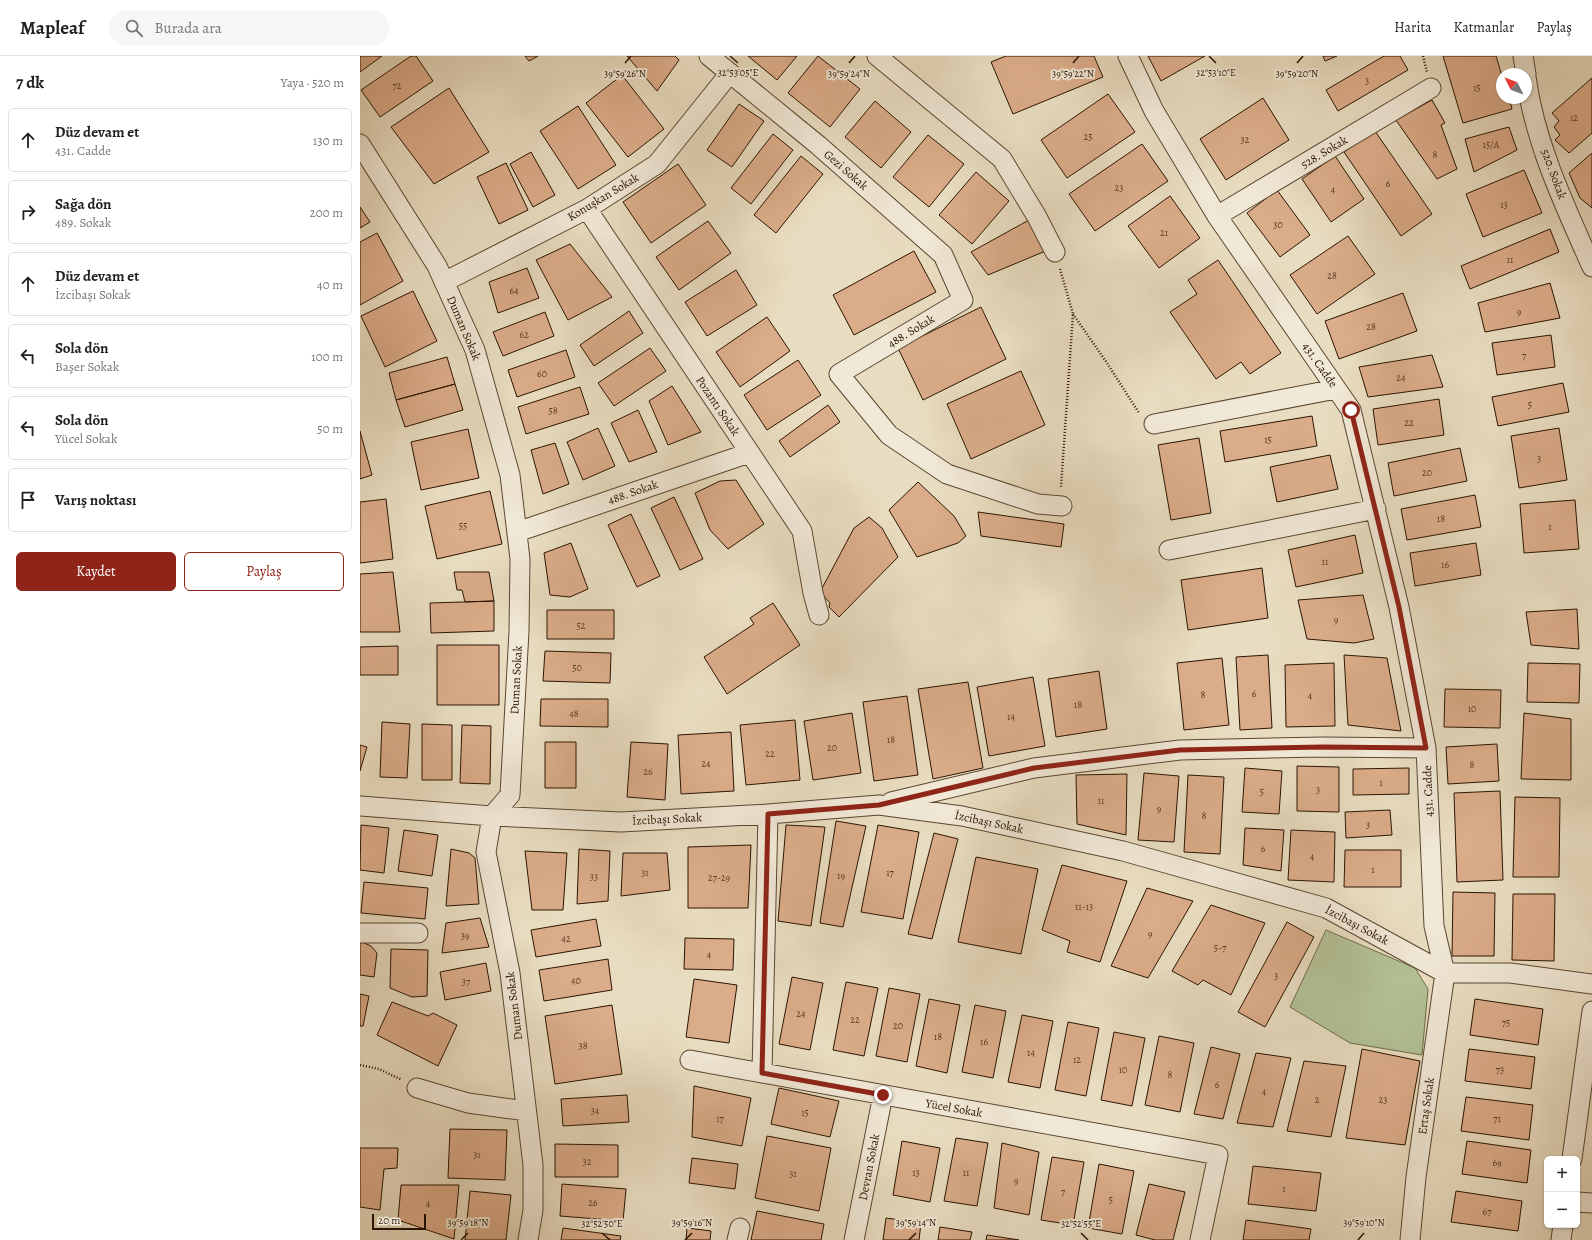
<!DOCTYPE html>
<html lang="tr">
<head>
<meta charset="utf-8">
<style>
  body { margin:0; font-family:Alegreya,serif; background:#f6f6f6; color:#222 }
  .controls { position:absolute; right:12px; bottom:12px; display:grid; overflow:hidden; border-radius:6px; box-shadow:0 1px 3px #0004 }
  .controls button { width:36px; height:36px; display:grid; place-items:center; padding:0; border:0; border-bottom:1px solid #e0e0e0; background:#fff; color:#222; font:20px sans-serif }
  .compass { position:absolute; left:1136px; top:12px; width:36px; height:36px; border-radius:50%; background:#fff; box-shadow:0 1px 3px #0004; rotate:312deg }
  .scale { position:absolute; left:12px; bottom:10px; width:54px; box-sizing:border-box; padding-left:4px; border:2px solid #2b1401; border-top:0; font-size:11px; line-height:14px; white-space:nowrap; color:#2b1401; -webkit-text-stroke:3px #f1e9d7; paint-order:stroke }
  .stop { position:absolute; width:12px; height:12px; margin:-9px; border:3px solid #8f2418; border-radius:50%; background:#fff }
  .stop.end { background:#8f2418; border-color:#fff; box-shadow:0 1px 4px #0008 }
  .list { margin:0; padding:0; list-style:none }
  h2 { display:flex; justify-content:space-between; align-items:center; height:52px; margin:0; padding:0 16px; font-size:17px }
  h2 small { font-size:13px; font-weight:400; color:#767676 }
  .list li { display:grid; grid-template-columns:26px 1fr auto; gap:12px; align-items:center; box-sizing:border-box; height:64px; margin:0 8px 8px; padding:0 8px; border:1px solid #e0e0e0; border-radius:6px }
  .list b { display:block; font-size:15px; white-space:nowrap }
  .list p { margin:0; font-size:13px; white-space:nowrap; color:#767676 }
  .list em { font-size:13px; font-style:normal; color:#767676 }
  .actions { display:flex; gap:8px; padding:12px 16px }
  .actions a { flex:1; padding:9px 0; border:1px solid #8f2418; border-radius:6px; text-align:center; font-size:14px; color:#8f2418 }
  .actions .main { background:#8f2418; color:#fff }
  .icon { flex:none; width:22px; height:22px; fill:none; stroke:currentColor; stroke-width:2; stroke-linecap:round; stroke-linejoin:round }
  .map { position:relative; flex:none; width:1232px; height:1184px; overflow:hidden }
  header { display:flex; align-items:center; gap:24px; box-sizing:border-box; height:56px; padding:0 20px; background:#fff; border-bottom:1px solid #e0e0e0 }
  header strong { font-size:19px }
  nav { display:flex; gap:22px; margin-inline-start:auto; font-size:14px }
  .search { width:280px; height:36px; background:#f6f6f6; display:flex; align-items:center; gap:10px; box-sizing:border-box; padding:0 14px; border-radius:22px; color:#767676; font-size:15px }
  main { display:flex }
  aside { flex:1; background:#fff }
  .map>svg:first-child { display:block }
</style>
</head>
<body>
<header>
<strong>Mapleaf</strong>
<div class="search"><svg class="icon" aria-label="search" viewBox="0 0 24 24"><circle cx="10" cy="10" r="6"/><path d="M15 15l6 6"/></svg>Burada ara</div>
<nav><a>Harita</a><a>Katmanlar</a><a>Paylaş</a></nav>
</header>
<main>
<aside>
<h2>7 dk<small>Yaya · 520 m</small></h2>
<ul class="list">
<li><svg class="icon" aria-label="ahead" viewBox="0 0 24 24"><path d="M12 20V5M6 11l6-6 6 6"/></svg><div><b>Düz devam et</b><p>431. Cadde</p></div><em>130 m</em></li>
<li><svg class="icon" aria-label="right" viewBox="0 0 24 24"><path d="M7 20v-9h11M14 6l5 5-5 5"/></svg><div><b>Sağa dön</b><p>489. Sokak</p></div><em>200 m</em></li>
<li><svg class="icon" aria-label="ahead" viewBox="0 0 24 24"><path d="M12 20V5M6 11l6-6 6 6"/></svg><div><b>Düz devam et</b><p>İzcibaşı Sokak</p></div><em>40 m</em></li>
<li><svg class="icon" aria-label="left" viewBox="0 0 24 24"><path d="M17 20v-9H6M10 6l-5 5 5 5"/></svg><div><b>Sola dön</b><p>Başer Sokak</p></div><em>100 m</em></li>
<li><svg class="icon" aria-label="left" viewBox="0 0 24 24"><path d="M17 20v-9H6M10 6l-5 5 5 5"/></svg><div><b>Sola dön</b><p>Yücel Sokak</p></div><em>50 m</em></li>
<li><svg class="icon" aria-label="arrive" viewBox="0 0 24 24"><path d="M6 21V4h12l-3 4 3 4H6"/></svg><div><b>Varış noktası</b></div></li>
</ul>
<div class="actions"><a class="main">Kaydet</a><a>Paylaş</a></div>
</aside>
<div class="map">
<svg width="1232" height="1184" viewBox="0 0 1232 1184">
  <rect width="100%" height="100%" fill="#e9ddc1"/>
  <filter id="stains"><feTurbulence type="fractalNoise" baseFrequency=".005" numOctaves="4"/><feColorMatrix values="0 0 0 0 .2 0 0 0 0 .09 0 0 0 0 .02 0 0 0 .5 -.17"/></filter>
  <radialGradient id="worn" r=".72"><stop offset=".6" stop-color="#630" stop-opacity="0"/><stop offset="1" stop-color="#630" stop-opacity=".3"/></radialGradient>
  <path fill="#b3c296" stroke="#6f6b4c" d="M966,874L1055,912L1068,933L1062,999L990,987L930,951Z"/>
  <path fill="#dbac89" stroke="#2b1401" d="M0,0H22L0,16Z
    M51,0H56L73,25L20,61L1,34Z
    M165,0H178L169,5Z
    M267,0H315L319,4L297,35Z
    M388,0H437L417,24Z
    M458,0L500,33L470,71L428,37Z
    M646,0H734L743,21L653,58L631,6Z
    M788,0H845L801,25Z
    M963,0H977L965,5Z
    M1024,0H1040L1048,14L978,55L966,34Z
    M1083,0H1136L1142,20V42H1149L1152,53L1103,67Z
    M262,19L304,73L268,101L226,47Z
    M1232,22V77L1209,97L1195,84L1200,79L1194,71L1199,65L1192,57Z
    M89,32L129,96L74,128L31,71Z
    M748,38L775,76L707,122L681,84Z
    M903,42L929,84L866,124L840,83Z
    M1072,44L1085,67L1081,69L1097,113L1077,123L1036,64Z
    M515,45L551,76L521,112L485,81Z
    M379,48L404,65L372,111L347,94Z
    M218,50L256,109L218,133L180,75Z
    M1149,71L1157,94L1114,116L1105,83Z
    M1015,75L1072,158L1041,180L984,96Z
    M413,78L433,94L391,148L371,132Z
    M568,79L604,108L569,151L533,121Z
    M782,88L808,125L735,175L709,138Z
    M171,96L195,139L173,151L150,108Z
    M1232,97V152L1220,142L1209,117Z
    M441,100L463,118L416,177L394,159Z
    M975,100L1004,143L971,166L942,123Z
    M146,107L168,154L139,168L117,121Z
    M318,108L346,149L291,187L263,146Z
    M1164,114L1182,157L1123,181L1106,138Z
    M616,116L649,145L612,188L579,159Z
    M917,134L950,179L920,201L887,157Z
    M810,140L840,182L799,212L768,170Z
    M0,151L10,166L0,172Z
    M669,164L688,194L628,219L611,196Z
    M348,165L371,197L319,234L296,201Z
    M1190,173L1199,196L1110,233L1101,210Z
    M17,177L43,225L0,249V186Z
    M988,180L1015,218L957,258L930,219Z
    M210,188L252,241L208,264L176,204Z
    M554,195L576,236L494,279L473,239Z
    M858,204L921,297L890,318L881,306L856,323L810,256L837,238L828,224Z
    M167,212L179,242L138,257L129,226Z
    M376,214L397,249L347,280L325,246Z
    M1190,227L1200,262L1125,276L1118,247Z
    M53,235L77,285L25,311L1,260Z
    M1043,237L1057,275L979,303L965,265Z
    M621,251L646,303L563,344L538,292Z
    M269,255L283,277L234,310L220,289Z
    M185,256L194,280L143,300L133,276Z
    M407,261L430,295L380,331L356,296Z
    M1191,279L1195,311L1137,319L1132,287Z
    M290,292L306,315L254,350L238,327Z
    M206,294L215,321L157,341L148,314Z
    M1072,299L1083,331L1008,341L999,311Z
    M87,301L95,328L36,344L29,317Z
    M438,304L461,339L407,374L384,339Z
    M661,315L685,369L611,403L587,348Z
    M1203,327L1209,356L1138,370L1132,341Z
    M95,328L103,354L45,371L36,344Z
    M312,330L341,376L308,389L289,345Z
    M220,331L229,358L166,378L158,351Z
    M1079,343L1084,379L1018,389L1013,353Z
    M468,349L480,366L430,401L419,385Z
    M278,354L297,396L269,406L251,367Z
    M952,360L957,390L865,406L860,375Z
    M238,372L255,410L223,424L207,386Z
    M1199,372L1207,424L1159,432L1151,380Z
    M108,373L119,422L61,434L51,386Z
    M0,375L12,419L0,423Z
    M839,382L851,457L811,464L798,389Z
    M195,387L209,428L183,438L171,394Z
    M1100,392L1107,425L1034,440L1028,407Z
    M970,399L978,433L917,446L910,411Z
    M376,424L404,468L368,493L350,474L335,437L360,425Z
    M558,426L594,460L606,480L598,487L557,501L529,454Z
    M130,435L142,488L77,503L65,450Z
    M1115,439L1121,471L1047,484L1041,453Z
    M314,441L343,503L320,514L291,452Z
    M26,443L33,503L0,507V446Z
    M1215,444L1219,493L1164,497L1160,448Z
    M618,456L704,468L701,491L621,480Z
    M271,458L300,520L277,531L248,469Z
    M509,461L522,472L538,501L479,561L469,551L470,547L460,536L494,472Z
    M995,479L1003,517L936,531L928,494Z
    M211,487L228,533L210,541L190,539L184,497Z
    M1116,487L1121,519L1055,530L1050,497Z
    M902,512L908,562L828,574L821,524Z
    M33,516L40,576H0V518Z
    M94,516H129L134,545L105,546L102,534H97Z
    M1003,539L1014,583L994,587L947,583L938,544Z
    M134,545V575L71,577L70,547Z
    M413,547L440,589L367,638L344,601L394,568L390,562Z
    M1217,553L1219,593L1171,589L1166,556Z
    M187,554H254V583H187Z
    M77,589H139V649H77Z
    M38,590V619H0V591Z
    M185,595L251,597L250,627L183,625Z
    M908,599L912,672L880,674L876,601Z
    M984,599L1027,602L1041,675L988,669Z
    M862,602L869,669L824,674L817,607Z
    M974,607L975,670L926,671L925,609Z
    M1168,607L1220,608L1219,647L1167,646Z
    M739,615L747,673L696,681L688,623Z
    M673,621L685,690L629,700L617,631Z
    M608,626L623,712L573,723L558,633Z
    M1085,633L1141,634L1140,672L1084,671Z
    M547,640L558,719L514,725L503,646Z
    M181,643H248V671L180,670Z
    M492,657L501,717L453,724L444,665Z
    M1164,657L1211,663V724L1161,723Z
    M435,664L440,724L386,729L380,669Z
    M22,666L50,668L47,722L20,721Z
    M62,668L92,669V724H62Z
    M102,669L131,670L130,728L100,727Z
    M371,676L374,735L321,738L318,679Z
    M185,686H216V732H185Z
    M271,686L308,688L305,744L267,741Z
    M1137,688L1139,725L1088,728L1086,691Z
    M0,689L7,691L0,715Z
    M937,710L979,711V756L937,755Z
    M885,712L922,715L919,758L882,756Z
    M1049,712V738L993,739V713Z
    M784,717L819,720L814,786L778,784Z
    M767,718L766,779L717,768L716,719Z
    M828,719L864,721L860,798L824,796Z
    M1140,735L1143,824L1097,826L1094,737Z
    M1155,741L1200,742L1199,821H1153Z
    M1030,754L1032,779L986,782L985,756Z
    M476,765L506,770L483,871L460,867Z
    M1,769L29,772L24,817L0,814Z
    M426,769L465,771L451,870L418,865Z
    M518,769L559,776L543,863L501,856Z
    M885,772L924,774L921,815L883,809Z
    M44,774L78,779L72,820L38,815Z
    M931,774L975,776L974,826L928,824Z
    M574,777L598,783L572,883L548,878Z
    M391,789L388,852H328V791Z
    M91,793L109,797L115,802L119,848L86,850Z
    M219,793L250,795L248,845L217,848Z
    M985,794H1041V831H984Z
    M165,795L207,797L203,854H172Z
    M263,797H307L310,834L261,840Z
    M616,801L678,813L661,898L598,886Z
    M702,809L767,825L740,906L707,896L710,885L682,874Z
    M4,826L68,832L65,863L1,857Z
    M787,832L833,845L788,922L751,910Z
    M1093,836L1135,837L1134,900H1092Z
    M1153,838H1195L1194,905L1152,904Z
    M851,849L905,867L871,939L843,924L838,929L812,915Z
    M120,862L129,891L82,897L86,867Z
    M236,863L241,890L176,901L171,874Z
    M927,866L954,881L905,971L878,956Z
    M325,882L374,883L373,914L324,913Z
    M2,886L11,890L17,897L14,921L0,919V887Z
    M31,893L68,894L67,940L52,941L30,932Z
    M248,903L252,934L184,945L179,914Z
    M126,907L131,935L85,944L80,916Z
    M432,921L463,927L450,994L419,988Z
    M334,923L377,929L369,987L326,981Z
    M486,926L518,932L504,1000L473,994Z
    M529,932L560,938L547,1006L516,1000Z
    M0,938L9,940L3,970H0Z
    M569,943L600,949L587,1017L556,1010Z
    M1115,943L1183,953L1178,989L1110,979Z
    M32,946L68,960L73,957L97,969L78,1010L17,979Z
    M252,949L262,1018L195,1028L185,960Z
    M615,949L646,955L633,1022L602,1016Z
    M662,959L693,965L680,1032L648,1026Z
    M708,966L739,972L726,1040L695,1034Z
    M754,976L785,982L772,1050L741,1044Z
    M799,980L834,987L820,1056L785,1049Z
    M851,991L880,998L863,1063L834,1058Z
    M1002,993L1060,1005L1045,1089L986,1082Z
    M1109,993L1175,1001L1171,1033L1105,1025Z
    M896,997L931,1002L913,1071L877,1067Z
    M944,1005L986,1010L971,1081L927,1075Z
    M334,1030L391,1042L382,1090L332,1081Z
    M419,1032L479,1045L470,1081L411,1068Z
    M267,1039L269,1066L203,1070L201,1043Z
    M1106,1041L1173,1049L1169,1084L1101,1075Z
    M90,1073L147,1074L145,1124L88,1122Z
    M407,1080L471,1092L459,1155L395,1142Z
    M596,1082L628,1087L617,1150L584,1145Z
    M542,1085L580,1092L570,1146L533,1139Z
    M1107,1085L1171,1094L1167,1127L1102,1118Z
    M642,1087L679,1096L669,1159L634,1152Z
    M195,1088L258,1089V1121H195Z
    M0,1092H38L37,1112L24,1113L20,1154L0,1151Z
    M692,1101L724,1106L713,1169L681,1164Z
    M332,1102L378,1108L375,1133L329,1127Z
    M739,1108L774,1115L762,1178L728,1172Z
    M893,1110L961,1117L956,1155L888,1148Z
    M202,1128L266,1133L263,1165L200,1160Z
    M789,1128L825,1136L813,1184H795L776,1179Z
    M41,1129H99L94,1183L38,1164Z
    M110,1135L151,1139L146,1184H105Z
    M1096,1135L1162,1145L1158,1175L1091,1166Z
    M397,1155L464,1168L461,1184H391Z
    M526,1162L561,1167L559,1184H523Z
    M886,1164L951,1173L949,1184H883Z
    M580,1171L612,1176L610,1184H578Z
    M203,1172L261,1180L260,1184H201Z
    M327,1172L351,1175L350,1184H326Z
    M627,1179L659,1184H626Z"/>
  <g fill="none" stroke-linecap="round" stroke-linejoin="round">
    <g stroke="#5a4631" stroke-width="21">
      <path id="minor" d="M349,0L458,89L583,199L603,244L479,318L529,379L587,418L678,448L702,450
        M517,0L642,103L677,161L695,196
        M768,0L794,55L857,160L991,354L1039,551L1066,692L1074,870L1085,917L1056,1121L1050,1184
        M1163,0L1166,18
        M1166,21C1175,88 1205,150 1232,211
        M0,88L77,210L115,294L150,419L160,503L159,575L150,739L132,760L126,796L150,917L173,1109V1154L168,1184
        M227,153L442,475L453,537L459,559
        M857,160L1071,32
        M84,226L227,153L297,108L370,17
        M794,368L976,333
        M157,476L389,397
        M809,494L1016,453
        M531,746L674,712L820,694L962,691L1066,692
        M0,750L132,760L261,766L408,758L519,749L602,760L763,795L966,852L1085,917H1150L1232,928
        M0,877H58
        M330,1004L858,1099L840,1184
        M402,1017L408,758
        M57,1032L108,1047L166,1055
        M1212,1103L1232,955
        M1217,1146L1232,1147
        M377,1184L380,1172
        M494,1184L523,1039
        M1201,1184L1203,1169"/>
    </g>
    <path stroke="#2b1401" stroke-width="2.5" stroke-dasharray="1 2" stroke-linecap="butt" d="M1063,0L1067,16
      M700,213L713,258L701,431
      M713,258L747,307L779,357
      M0,1009L19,1013L42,1024"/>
    <use href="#minor" stroke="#f1e9d7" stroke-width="19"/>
  </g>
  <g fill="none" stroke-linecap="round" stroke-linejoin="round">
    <path stroke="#8f2418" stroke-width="5" d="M523,1039L402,1017L408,758L519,749L674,712L820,694L962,691L1066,692L1039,551L991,354"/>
  </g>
  <path fill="none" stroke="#2b1401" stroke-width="1.5" d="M370,0L378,7M849,0L856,7M265,7L271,0M489,7L495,0M713,7L719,0M937,7L943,0M242,1177L250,1184M721,1177L728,1184M101,1184L108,1177M325,1184L332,1177M549,1184L556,1177M998,1184L1004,1177"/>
  <g text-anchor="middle" stroke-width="4" stroke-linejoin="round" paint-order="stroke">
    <g font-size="10" fill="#573a23">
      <text x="1007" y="28">3</text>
      <text x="37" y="33">72</text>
      <text x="1117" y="35">15</text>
      <text x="1214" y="65">12</text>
      <text x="728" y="84">25</text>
      <text x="885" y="87">32</text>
      <text x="1131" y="92">15/A</text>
      <text x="1075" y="102">8</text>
      <text x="1028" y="131">6</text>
      <text x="759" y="135">23</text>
      <text x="973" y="137">4</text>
      <text x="1144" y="152">13</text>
      <text x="918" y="172">30</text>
      <text x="804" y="180">21</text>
      <text x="1150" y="207">11</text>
      <text x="972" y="223">28</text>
      <text x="154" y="238">64</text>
      <text x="1159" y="259">9</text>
      <text x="1011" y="274">28</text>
      <text x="164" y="282">62</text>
      <text x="1164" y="303">7</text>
      <text x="182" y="321">60</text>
      <text x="1041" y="325">24</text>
      <text x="1170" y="352">5</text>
      <text x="193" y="358">58</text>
      <text x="1049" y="370">22</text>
      <text x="908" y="387">15</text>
      <text x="1179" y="406">3</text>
      <text x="1067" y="420">20</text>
      <text x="1081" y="466">18</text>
      <text x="103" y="473">55</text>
      <text x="1190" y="474">1</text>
      <text x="965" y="509">11</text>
      <text x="1085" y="512">16</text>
      <text x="976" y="567">9</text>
      <text x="221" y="573">52</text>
      <text x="217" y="615">50</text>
      <text x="894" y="641">6</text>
      <text x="843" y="642">8</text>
      <text x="950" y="643">4</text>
      <text x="718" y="652">18</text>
      <text x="1112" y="656">10</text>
      <text x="214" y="661">48</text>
      <text x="651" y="664">14</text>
      <text x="531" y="687">18</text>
      <text x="472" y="695">20</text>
      <text x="410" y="701">22</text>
      <text x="346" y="711">24</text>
      <text x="1112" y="712">8</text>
      <text x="288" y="719">26</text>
      <text x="1021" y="730">1</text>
      <text x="958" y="737">3</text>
      <text x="902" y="739">5</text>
      <text x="741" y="748">11</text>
      <text x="799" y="756">9</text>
      <text x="844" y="763">8</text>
      <text x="1008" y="772">3</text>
      <text x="903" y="796">6</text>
      <text x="952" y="804">4</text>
      <text x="1013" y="817">1</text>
      <text x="285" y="820">31</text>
      <text x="530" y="820">17</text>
      <text x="481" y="823">19</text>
      <text x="234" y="824">33</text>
      <text x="359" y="825">27-29</text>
      <text x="724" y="854">11-13</text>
      <text x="790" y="881">9</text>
      <text x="105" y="883">39</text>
      <text x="206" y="886">42</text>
      <text x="860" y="895">5-7</text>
      <text x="349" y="902">4</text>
      <text x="916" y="923">3</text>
      <text x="216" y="928">40</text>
      <text x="106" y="929">37</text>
      <text x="441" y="961">24</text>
      <text x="495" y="967">22</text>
      <text x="1146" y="970">75</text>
      <text x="538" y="973">20</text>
      <text x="578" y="984">18</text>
      <text x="624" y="989">16</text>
      <text x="223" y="993">38</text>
      <text x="671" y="1000">14</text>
      <text x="717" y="1007">12</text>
      <text x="763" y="1017">10</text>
      <text x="1140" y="1017">73</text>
      <text x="810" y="1022">8</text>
      <text x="857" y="1032">6</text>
      <text x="904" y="1039">4</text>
      <text x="957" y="1047">2</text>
      <text x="1023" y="1047">23</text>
      <text x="235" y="1058">34</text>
      <text x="445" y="1060">15</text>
      <text x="360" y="1066">17</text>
      <text x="1137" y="1066">71</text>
      <text x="117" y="1102">31</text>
      <text x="227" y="1109">32</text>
      <text x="1137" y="1110">69</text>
      <text x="556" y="1120">13</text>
      <text x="606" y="1120">11</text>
      <text x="433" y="1121">31</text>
      <text x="656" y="1128">9</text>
      <text x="924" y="1136">1</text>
      <text x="703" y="1139">7</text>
      <text x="751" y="1147">5</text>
      <text x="233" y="1150">26</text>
      <text x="68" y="1151">4</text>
      <text x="1127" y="1159">67</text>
    </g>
    <g font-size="12" fill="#2b1401" stroke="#f1e9d7">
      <text transform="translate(964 96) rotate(-31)" y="4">528. Sokak</text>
      <text transform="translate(486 114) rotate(41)" y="4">Gezi Sokak</text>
      <text transform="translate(1194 118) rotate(70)" y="4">520. Sokak</text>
      <text transform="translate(243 141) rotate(-31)" y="4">Konuşkan Sokak</text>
      <text transform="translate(104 272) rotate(67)" y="4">Duman Sokak</text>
      <text transform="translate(551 275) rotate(-31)" y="4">488. Sokak</text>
      <text transform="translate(960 309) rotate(55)" y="4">431. Cadde</text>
      <text transform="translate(358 350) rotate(56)" y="4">Pozantı Sokak</text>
      <text transform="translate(273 436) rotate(-19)" y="4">488. Sokak</text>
      <text transform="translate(156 624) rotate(-87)" y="4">Duman Sokak</text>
      <text transform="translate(1068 735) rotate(-92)" y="4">431. Cadde</text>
      <text transform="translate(307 763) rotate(-3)" y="4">İzcibaşı Sokak</text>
      <text transform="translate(629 766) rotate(12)" y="4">İzcibaşı Sokak</text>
      <text transform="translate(997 869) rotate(28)" y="4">İzcibaşı Sokak</text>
      <text transform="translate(154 950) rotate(-97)" y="4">Duman Sokak</text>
      <text transform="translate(1066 1050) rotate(-82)" y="4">Ertaş Sokak</text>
      <text transform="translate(594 1052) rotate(10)" y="4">Yücel Sokak</text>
      <text transform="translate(509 1111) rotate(-79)" y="4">Devran Sokak</text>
    </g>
  </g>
  <g font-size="10" text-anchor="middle" fill="#2b1401" stroke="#f1e9d7" stroke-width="4" stroke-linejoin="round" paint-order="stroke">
    <text x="378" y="20">32°53'05"E</text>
    <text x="856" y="20">32°53'10"E</text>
    <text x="265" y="21">39°59'26"N</text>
    <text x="489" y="21">39°59'24"N</text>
    <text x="713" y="21">39°59'22"N</text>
    <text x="937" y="21">39°59'20"N</text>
    <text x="108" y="1170">39°59'18"N</text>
    <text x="332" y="1170">39°59'16"N</text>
    <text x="556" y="1170">39°59'14"N</text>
    <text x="1004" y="1170">39°59'10"N</text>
    <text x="242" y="1171">32°52'50"E</text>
    <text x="721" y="1171">32°52'55"E</text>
  </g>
  <rect width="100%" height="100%" filter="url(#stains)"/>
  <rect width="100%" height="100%" fill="url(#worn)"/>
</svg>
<div class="controls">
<button>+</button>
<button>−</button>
</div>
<svg class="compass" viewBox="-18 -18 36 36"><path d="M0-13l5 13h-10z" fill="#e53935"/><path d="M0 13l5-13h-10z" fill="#767676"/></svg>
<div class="scale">20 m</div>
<div class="stop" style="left:991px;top:354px"></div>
<div class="stop end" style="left:523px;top:1039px"></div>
</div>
</main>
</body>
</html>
